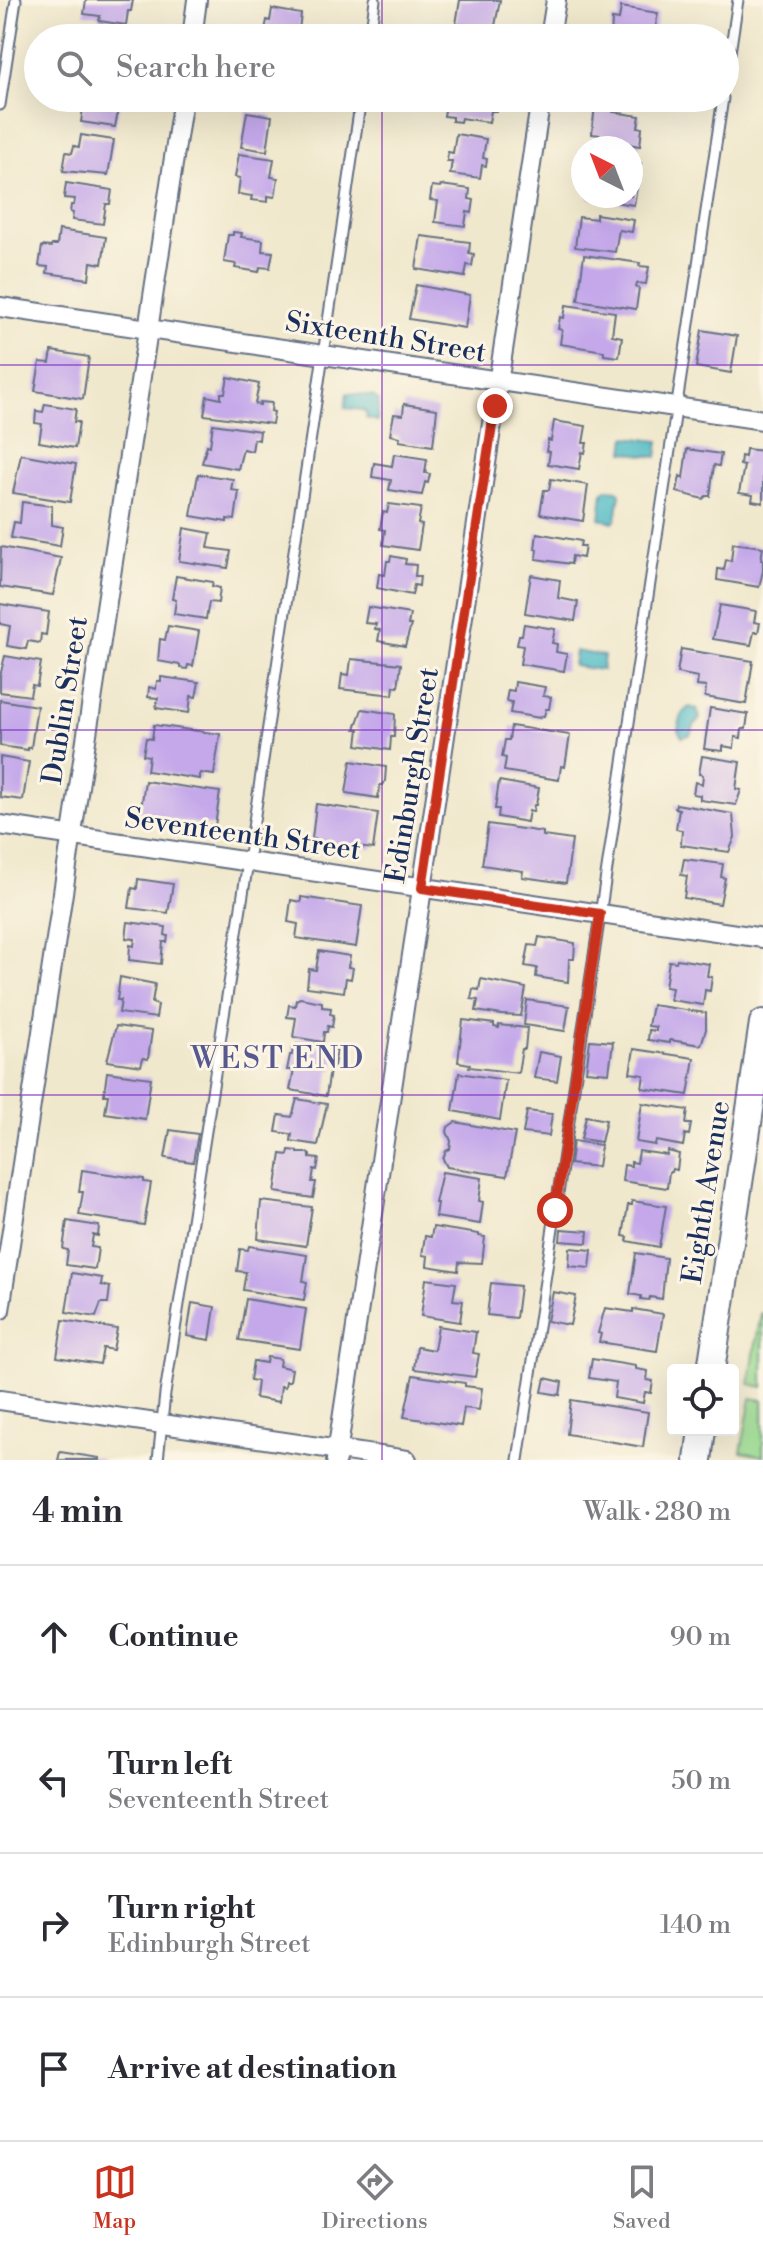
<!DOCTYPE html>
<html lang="en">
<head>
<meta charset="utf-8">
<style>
  body { margin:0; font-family:"Libre Bodoni",serif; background:#f2f2f3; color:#2b2b33 }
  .controls { position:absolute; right:24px; bottom:24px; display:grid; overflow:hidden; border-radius:8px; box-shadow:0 8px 32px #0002 }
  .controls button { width:72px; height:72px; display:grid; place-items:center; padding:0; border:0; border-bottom:2px solid #e1e1e2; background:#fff; color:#2b2b33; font:40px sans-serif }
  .compass { position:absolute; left:571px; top:136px; width:72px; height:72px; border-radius:50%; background:#fff; box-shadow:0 8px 32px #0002; rotate:318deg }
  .stop { position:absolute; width:24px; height:24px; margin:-18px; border:6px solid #c8321e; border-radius:50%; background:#fff }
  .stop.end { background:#c8321e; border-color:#fff; box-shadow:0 2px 8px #0008 }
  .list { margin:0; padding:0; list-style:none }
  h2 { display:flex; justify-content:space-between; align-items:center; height:104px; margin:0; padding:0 32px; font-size:34px }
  h2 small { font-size:26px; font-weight:400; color:#7c7c81 }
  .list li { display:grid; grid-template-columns:52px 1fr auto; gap:24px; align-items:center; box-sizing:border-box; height:144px; padding:0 32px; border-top:2px solid #e1e1e2 }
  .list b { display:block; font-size:30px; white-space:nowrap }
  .list p { margin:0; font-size:26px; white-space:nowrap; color:#7c7c81 }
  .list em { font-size:26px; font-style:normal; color:#7c7c81 }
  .icon { flex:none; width:44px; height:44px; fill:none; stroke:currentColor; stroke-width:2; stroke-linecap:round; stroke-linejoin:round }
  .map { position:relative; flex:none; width:763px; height:1460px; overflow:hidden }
  .search { position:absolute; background:#fff; box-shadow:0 8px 32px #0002; left:24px; right:24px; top:24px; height:88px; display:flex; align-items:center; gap:20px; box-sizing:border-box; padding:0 28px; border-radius:44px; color:#7c7c81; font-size:30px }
  .sheet { height:680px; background:#fff }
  nav { display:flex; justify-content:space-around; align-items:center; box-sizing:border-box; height:112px; border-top:2px solid #e1e1e2; background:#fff; font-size:22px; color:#7c7c81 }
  nav a { display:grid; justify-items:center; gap:4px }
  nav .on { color:#c8321e }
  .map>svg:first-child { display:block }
</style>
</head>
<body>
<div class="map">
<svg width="763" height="1460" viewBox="0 0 763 1460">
  <rect width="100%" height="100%" fill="#fcf5e5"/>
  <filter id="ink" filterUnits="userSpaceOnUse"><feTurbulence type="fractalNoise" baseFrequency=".0125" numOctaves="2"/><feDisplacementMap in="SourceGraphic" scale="16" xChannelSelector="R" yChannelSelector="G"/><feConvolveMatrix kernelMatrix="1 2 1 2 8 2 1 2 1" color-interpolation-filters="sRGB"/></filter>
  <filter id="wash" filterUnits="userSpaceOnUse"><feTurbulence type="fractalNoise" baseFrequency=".006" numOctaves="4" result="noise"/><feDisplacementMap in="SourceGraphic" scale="32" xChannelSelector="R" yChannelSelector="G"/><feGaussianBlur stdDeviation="1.8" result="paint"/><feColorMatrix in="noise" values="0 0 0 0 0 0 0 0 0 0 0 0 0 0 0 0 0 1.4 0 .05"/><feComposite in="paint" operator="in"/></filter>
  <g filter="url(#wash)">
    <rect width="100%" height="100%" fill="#f0e8cc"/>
    <path fill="#99da90" stroke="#5a8477" stroke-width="2" d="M761,1313H763V1387L749,1384Z
      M751,1398L763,1400V1456L741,1452Z"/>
    <path fill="#4cbac4" stroke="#347491" stroke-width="2" d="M347,393L373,396L379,401L377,421L366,418L367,414L363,410L345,408Z
      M626,437L659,441L657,457L624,452Z
      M607,489L617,490L620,494L616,519L613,522L600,519L603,492Z
      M575,651L604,656L602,670L573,666Z
      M689,707L697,709L700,718L694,726L690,735L682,737L678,730C679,721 681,712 689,707Z"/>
    <g id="blocks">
      <path fill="#c4a8ea" d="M86,0H133L131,11H128L126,25L99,21L100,16L84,14Z
        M460,0H500L494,31L456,24Z
        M621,7L658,13L655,30L658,31L657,38H611L612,19L619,20Z
        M272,9L301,14L298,38H267L269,31L265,30L267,20L270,21Z
        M90,31L128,36V38H89Z
        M78,98H115L113,106L119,107L115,127L81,122L84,102L77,101Z
        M447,98H498L496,111H491L489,122L461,118L460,122L452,121V117L444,116Z
        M595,104L614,107L613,112L640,116L638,127L642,128L640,146L615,142V137L592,134Z
        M247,112L272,116L267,151L241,147Z
        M456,134L486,139L483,158L487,159L486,166L482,165L480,178L450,174L452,161H447L448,152L453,153Z
        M81,135L114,140L108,175L63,171L66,152L72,153L74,146L79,147Z
        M239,154L274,159L271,177L278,178L275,197L268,196V202L251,200L252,196L238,194L240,178L235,177Z
        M631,161L641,163L634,205L589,198V196H631Z
        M66,183L112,190L110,204H106L103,224L72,220L73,213L70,212L71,205H74L75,199L64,198Z
        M441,185L470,189L469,199L474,200L472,213L467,212L465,226L435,222L438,201L430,200L432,186L440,187Z
        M596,214L634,220L632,232L619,230L615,252L575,247L579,217L596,219Z
        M59,230L106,237L102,264L91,262L89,279L47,273L48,267L39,266L42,246L51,247L52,245H57Z
        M233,232L242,233L241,237L263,240L262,251L273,252L270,268L260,267L259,272L235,268L236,264L224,262L228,235H233Z
        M421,236L470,242L469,253L474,254L472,266L467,265L465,277L416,269Z
        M584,255L640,263L639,266L649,267L646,284L637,283L636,287L639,288L636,309L578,300Z
        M416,285L470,295L465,328L409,319Z
        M566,305L615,312L612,335L622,337L619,357L604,355V351L560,344L562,330L558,329L560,317L564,318Z
        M702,330L737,336L731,373L696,367Z
        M52,351L89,357L83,399L35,391L40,362L50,363Z
        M228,377L259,384L255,404L260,405V402L272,403L271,411L274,412L272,424L204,415L207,396L221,399V393H225Z
        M45,404L76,409L74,422H79L75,448L39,442L42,424L35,423L36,411L43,412Z
        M404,404L437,409L433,446L399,441L400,437L390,435L394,414L403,415Z
        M554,421L586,426L583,443H587L585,453L582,452L579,469L548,464L550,452L546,451L548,440L551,441Z
        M213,424L260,431L259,440L254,439L252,451L243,449L238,469L202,463L207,445L210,446Z
        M687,449L721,454L719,466L714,465L710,496H706L703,499L677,492L680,476L683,478Z
        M746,449L763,451V503L752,501L753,495L739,493L744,466L740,465L741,456L745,457Z
        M21,454L76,464L70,502L13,493Z
        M394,454L427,459L425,473L430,474L428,483L425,482L422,495L389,490L391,480L372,477L374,463L392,466Z
        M198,474L233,479L231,490L239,491L235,520L227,519V522L191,516Z
        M551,479L588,485L583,521L540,514L544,490H549Z
        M22,502L52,506V525L63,527L60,546L11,538L14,522L20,523Z
        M389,504L421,508L418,524L422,525L418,550L383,545L385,530L380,529L383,512L387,513Z
        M184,528L211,533L208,548L231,551L228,568L179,561Z
        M537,533L581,541L580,546H585L583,558L572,556L571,564L536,559L537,549H535Z
        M733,543L763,547L761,560H763V571L759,587L717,580L718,569L724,570L726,560L731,561Z
        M1,547L61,558L53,595L0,587Z
        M391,556L406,559L405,564L416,565L415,576H420L419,586L414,585L412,595L377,588L379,574L385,575L387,561H390Z
        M531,575L560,580L558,598L578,602L575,621L525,613Z
        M176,576L213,582L212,586L220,588L218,603L209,602L206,619L174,614L176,600L172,599Z
        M0,604L49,612L46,635L41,634L40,643L28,641L26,649L7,646L10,626L0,624Z
        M720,605L756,611L754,622L760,623L758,632H754L751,645L713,639Z
        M368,607L410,614L408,625H411L405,646L378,641L380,630L375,629L376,624L365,623Z
        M524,624L555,629L552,643L557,644L556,652L567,654L564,671L520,664L523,646L517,645L519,635H522Z
        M168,626L199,631L193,666L188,665L187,669L180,668V665L158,661L160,639L165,640Z
        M681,649L753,661L746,704L705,697L706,687L697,686L698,677L677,673Z
        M5,656L41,662L37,686L32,685L30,696L0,692V676Z
        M351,659L401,664L398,687L394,686L393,695L340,689L342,674L349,675Z
        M161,677L199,682L196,697L191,696L189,713L156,708L158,698L148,697L149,687L156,689L157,681H161Z
        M515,682L545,687L543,696L551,697L549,709H546L544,716H540V718L510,713L512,702L506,701L508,690L514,691Z
        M0,700L37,706L31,748H28V750L0,746Z
        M710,708L748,714L746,729H742L741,738L735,737L734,748L723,746V751L704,749Z
        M362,709L395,714L394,737H391L390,750L357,745L359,729H355Z
        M154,725L220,734L214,775L200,773V779L147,771L149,756L143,755L146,738L152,739Z
        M511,726L570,735L565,767L561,766L559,780L504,771L506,758L502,757L505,740H509Z
        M702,756L740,762L736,789L741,790L736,805L700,800V795L693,794L695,782L702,784L703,775L699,774Z
        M0,757L29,762L23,800L0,797Z
        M351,761L386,767L385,781L383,785H380L378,798L346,793Z
        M145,781L220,792L215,826L140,816Z
        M499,781L539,788L536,805H534L533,812L529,811L527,822L498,817L499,809H495Z
        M316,804L378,813L373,849L321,842V840L312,839Z
        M676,804L733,814L735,837L729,852L681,845L682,830L676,829L679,809L675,808Z
        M488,824L543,832V836L572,840L566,883L522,877L523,871L482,865Z
        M684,859L723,864L721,877L725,878L720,904L684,898L687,876L681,875Z
        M138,879L173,884L168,913L129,908L132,888L137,889Z
        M301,897L362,906L356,947L296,938L298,924L288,922L291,900L301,902Z
        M128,922L166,927L165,935L168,936L167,942H163L161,964L129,960L130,945L134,946L135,939L126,938Z
        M539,937L575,943L574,959H569L568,982L536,977L537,968L525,966L529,945L537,946Z
        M319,951L350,956L348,967L353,968L351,979L346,978L344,992L307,987L309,969L316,970Z
        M677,959L709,964L707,976L712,977L710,991L705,990L703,1005L670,1000L672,988L665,987L669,961L676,962Z
        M120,977L155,984L152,1003L158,1005L156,1018L119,1013L121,1000H117Z
        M481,979L526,988L521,1016L502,1015L476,1011L478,1000L471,999L473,989L479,990Z
        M300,998L322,1002V1007L331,1008L330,1014L334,1015L332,1027L328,1026L327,1032H324L323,1042L293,1037L296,1018L287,1017L289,1005L295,1006L296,1000Z
        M527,1000L569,1006L565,1031L524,1025Z
        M652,1005L706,1013V1029L701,1045L670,1040V1043L648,1040L649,1030L656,1031V1027L648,1026Z
        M463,1020L494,1024V1027L499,1028V1025L527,1028L525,1049H522L518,1073L469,1067L470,1064L458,1062Z
        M116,1026L152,1031L148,1059L143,1058L141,1066L107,1061Z
        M590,1040L613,1042L609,1073L586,1071Z
        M297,1044L337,1050L333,1070H330L326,1096L290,1090L294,1070H287L290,1055H292L293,1046L297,1047Z
        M634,1049L694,1058L688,1095L642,1088L644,1075L630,1073Z
        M539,1052L561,1056L557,1081L534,1078Z
        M107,1072L151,1078L145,1119L105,1113L108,1095H104Z
        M459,1073L506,1080L500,1120L453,1111Z
        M297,1099L327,1104L318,1145L291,1141L292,1134L276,1132L279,1115L292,1117Z
        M642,1103L688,1110L686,1124H691L689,1135L685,1134L683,1146L656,1141L655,1145L636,1142Z
        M527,1111L552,1114L549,1136L523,1133Z
        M586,1116L606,1120L601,1142L581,1139Z
        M455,1122L515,1133L507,1176L447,1167L443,1159L446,1151L450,1149L451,1141L447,1132L448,1127Z
        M170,1130L198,1134L193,1162L165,1158Z
        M573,1141L601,1145L598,1167L570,1164Z
        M289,1150L298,1151V1153H307L310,1155V1158L319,1159L317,1170L314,1169L312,1182H316L313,1198L275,1192L281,1154L288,1155Z
        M639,1151L667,1155L668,1151L679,1154L677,1170L672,1169L671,1172H669L667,1188L622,1181L624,1165L631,1166V1162L637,1163Z
        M82,1170L144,1179V1182L151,1183L144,1225L79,1215L83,1192H79Z
        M442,1172L482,1178L479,1201L483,1202L480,1224L435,1217L437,1203H435Z
        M261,1201L312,1207L306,1246L258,1239Z
        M632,1201L666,1206L659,1247L627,1241L628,1237L623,1236L628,1205H632Z
        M67,1221L99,1226L98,1236L93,1235L91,1247L98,1248L95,1269L66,1265L68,1250L63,1249Z
        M433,1227L479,1234V1236L485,1237L482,1263L459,1262L458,1271L427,1266L428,1256L422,1255L425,1236L431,1237Z
        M561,1229L588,1231L587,1243L560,1241Z
        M249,1246L307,1255L303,1281L307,1282L304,1300L243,1290L246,1272L237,1271L240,1249L248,1250Z
        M570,1248L592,1250L590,1268L569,1266Z
        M636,1253L666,1258L662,1299L650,1297L649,1300L641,1299V1296L630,1294Z
        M72,1273L102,1278L101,1285L110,1287L108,1303H101L96,1317L66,1312Z
        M426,1279L456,1283L453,1300L463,1301L460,1322L421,1316Z
        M491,1283L520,1286L516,1318L487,1315Z
        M553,1292L576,1296L570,1325L547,1321Z
        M246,1299L306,1309L300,1349L239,1340Z
        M192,1303L215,1307L210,1340L187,1336Z
        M605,1308L633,1312V1309L663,1314L657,1351L599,1342L601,1334L598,1333Z
        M63,1320L117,1329L113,1350L103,1348L100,1364L57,1357Z
        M438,1326L476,1332L473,1353L479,1354L475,1377L414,1369L417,1347L434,1350Z
        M267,1357L280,1359L279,1366L292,1369L290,1381H286L285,1387L281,1386L279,1402L255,1398L257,1381L250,1380L253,1361L266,1363Z
        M592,1359L636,1366V1369L648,1371L647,1380L653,1381L651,1393L645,1392L643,1403L614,1398L616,1382L589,1378Z
        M413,1375L465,1383V1386L482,1388L479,1410L464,1408L461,1426L404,1417Z
        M545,1378L562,1382L560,1395L542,1392Z
        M571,1400L648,1412L643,1447L567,1434Z
        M60,1452L100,1458V1460H58Z"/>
    </g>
  </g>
  <g filter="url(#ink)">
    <use href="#blocks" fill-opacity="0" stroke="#667084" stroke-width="2"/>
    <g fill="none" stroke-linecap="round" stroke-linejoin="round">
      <g stroke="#667084" stroke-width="13">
        <path id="lane" d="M370,38L375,0
          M725,86L738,0
          M0,105L16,0
          M158,1460L165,1394L248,862L361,98
          M518,1460L723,98"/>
      </g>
      <g stroke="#667084" stroke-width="22">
        <path id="street" d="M192,38L197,0
          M550,38L556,0
          M0,307L763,420
          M0,825L763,938
          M0,1310L183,98
          M0,1400L407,1460
          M336,1460L541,98"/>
      </g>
      <g stroke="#667084" stroke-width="30">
        <path id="secondary" d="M711,1370L763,1023
          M698,1460L702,1430"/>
      </g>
      <use href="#lane" stroke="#fff" stroke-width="9"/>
      <use href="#street" stroke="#fff" stroke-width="18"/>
      <use href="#secondary" stroke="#fff" stroke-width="26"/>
    </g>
  </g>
  <g fill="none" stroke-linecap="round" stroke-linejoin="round" filter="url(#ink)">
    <path stroke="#c8321e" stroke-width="10" d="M495,406L422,888L600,914L555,1210"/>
  </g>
  <path fill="none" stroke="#7b2cbf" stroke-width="2" stroke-opacity="0.55" d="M382,0V38M382,98V1460M0,365H763M0,730H763M0,1095H763"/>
  <g text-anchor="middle" stroke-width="6" stroke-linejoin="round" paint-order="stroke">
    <g font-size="28" fill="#1b2f5e" stroke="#fcf5e5">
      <text transform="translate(386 336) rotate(9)" y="10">Sixteenth Street</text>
      <text transform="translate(64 700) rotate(-81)" y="10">Dublin Street</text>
      <text transform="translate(411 775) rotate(-81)" y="10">Edinburgh Street</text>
      <text transform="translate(243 833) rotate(8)" y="10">Seventeenth Street</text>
      <text transform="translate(705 1192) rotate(-81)" y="10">Eighth Avenue</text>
    </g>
    <g font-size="30" letter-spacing="2" fill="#56598f" stroke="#fcf5e5">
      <text x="278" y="1068">WEST END</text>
    </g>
  </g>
</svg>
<div class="controls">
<button><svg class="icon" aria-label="locate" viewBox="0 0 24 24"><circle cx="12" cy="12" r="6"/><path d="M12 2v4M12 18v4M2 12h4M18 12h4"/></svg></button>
</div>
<svg class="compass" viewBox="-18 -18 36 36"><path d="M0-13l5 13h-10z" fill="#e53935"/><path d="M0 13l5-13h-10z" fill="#7c7c81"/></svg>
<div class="stop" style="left:555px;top:1210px"></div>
<div class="stop end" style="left:495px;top:406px"></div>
<div class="search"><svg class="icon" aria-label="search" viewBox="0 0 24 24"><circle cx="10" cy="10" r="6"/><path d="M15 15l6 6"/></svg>Search here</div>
</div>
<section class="sheet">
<h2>4 min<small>Walk · 280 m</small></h2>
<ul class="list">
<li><svg class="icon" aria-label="ahead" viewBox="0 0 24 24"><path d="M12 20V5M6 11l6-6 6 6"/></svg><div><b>Continue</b></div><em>90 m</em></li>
<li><svg class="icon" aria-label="left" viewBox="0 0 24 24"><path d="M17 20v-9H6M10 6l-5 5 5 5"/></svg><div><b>Turn left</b><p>Seventeenth Street</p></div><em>50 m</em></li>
<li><svg class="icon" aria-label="right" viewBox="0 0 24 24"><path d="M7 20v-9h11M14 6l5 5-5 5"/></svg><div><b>Turn right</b><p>Edinburgh Street</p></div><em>140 m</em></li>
<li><svg class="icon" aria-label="arrive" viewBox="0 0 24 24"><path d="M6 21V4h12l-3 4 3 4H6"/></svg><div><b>Arrive at destination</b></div></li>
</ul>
</section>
<nav>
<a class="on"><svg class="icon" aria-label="map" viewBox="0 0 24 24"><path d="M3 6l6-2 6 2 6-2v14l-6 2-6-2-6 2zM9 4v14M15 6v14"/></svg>Map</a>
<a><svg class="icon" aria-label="directions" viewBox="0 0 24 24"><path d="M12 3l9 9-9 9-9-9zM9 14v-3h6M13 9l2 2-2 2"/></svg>Directions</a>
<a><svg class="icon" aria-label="saved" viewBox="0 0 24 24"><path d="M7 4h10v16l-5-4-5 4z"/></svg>Saved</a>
</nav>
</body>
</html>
